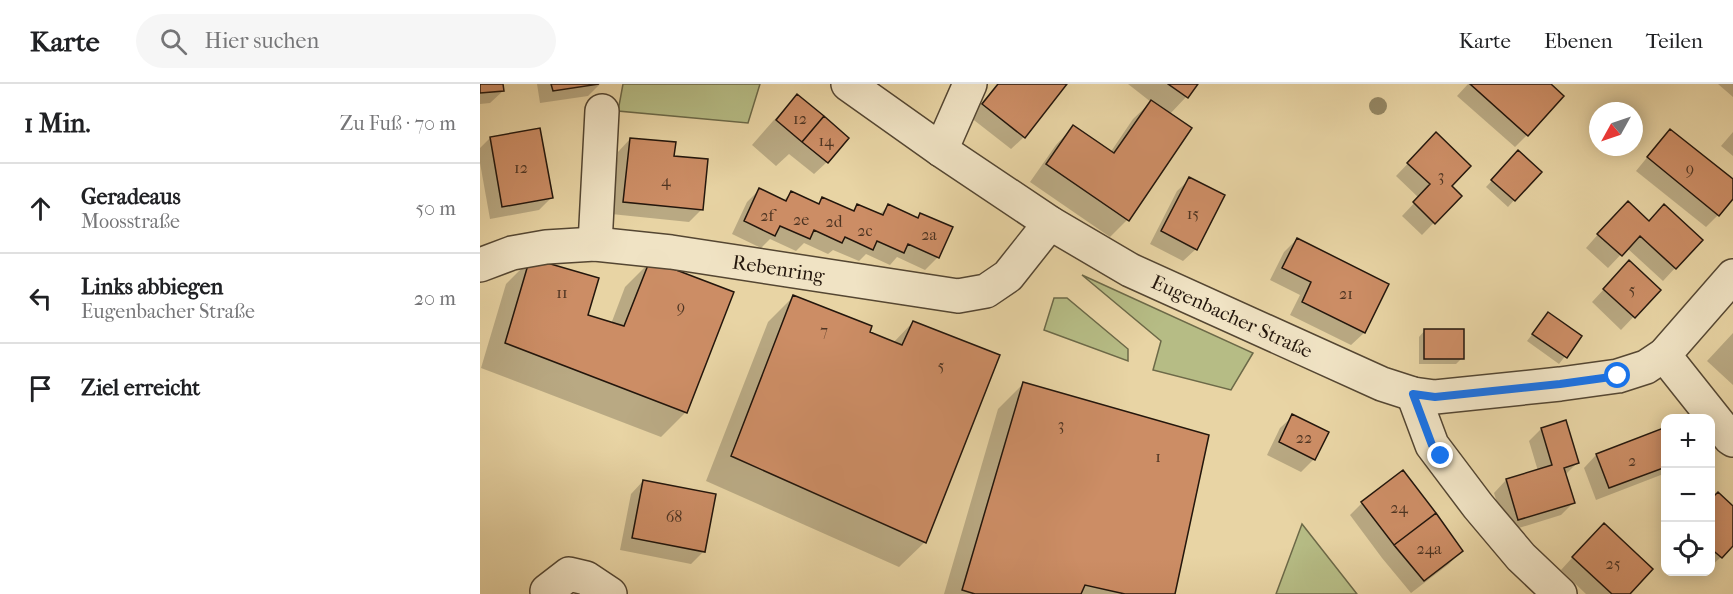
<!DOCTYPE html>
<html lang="de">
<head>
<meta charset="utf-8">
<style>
  body { margin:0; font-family:"IM FELL French Canon",serif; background:#f6f6f6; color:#202124 }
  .controls { position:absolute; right:18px; bottom:18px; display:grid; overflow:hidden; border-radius:12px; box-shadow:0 3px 15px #0003 }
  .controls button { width:54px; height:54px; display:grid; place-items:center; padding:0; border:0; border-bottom:2px solid #e0e0e0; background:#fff; color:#202124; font:30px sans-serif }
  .compass { position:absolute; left:1109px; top:18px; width:54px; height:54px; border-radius:50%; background:#fff; box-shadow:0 3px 15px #0003; rotate:230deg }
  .stop { position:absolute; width:18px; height:18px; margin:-14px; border:4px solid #1a73e8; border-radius:50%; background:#fff }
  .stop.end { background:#1a73e8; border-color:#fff; box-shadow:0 2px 6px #0008 }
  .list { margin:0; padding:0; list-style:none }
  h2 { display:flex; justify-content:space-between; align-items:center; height:78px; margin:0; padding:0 24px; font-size:26px }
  h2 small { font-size:20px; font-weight:400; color:#757577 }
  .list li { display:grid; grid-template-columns:39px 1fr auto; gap:18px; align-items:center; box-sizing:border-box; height:90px; padding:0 24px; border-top:2px solid #e0e0e0 }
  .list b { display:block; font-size:22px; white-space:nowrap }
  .list p { margin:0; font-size:20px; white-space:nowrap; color:#757577 }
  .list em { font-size:20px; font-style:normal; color:#757577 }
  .icon { flex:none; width:33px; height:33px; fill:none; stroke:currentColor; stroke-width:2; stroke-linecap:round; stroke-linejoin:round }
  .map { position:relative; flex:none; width:1253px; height:510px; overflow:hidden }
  header { display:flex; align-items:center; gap:36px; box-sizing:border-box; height:84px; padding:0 30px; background:#fff; border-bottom:2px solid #e0e0e0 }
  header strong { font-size:28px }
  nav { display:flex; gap:33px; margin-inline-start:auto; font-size:21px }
  .search { width:420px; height:54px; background:#f6f6f6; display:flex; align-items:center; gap:15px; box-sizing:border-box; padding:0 21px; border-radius:33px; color:#757577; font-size:22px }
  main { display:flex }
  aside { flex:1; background:#fff }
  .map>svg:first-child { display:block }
</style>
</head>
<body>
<header>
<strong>Karte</strong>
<div class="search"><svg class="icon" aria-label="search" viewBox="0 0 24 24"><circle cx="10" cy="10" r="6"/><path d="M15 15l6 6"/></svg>Hier suchen</div>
<nav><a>Karte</a><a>Ebenen</a><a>Teilen</a></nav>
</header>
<main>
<aside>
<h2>1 Min.<small>Zu Fuß · 70 m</small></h2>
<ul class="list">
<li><svg class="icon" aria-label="ahead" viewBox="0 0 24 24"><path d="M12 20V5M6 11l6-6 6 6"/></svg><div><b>Geradeaus</b><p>Moosstraße</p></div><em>50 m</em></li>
<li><svg class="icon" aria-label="left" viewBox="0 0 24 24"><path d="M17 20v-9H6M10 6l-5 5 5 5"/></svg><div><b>Links abbiegen</b><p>Eugenbacher Straße</p></div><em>20 m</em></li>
<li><svg class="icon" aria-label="arrive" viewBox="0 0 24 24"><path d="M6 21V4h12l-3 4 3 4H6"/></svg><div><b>Ziel erreicht</b></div></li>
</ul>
</aside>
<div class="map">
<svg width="1253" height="510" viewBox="0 0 1253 510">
  <rect width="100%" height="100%" fill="#e8d4a4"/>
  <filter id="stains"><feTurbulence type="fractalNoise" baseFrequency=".00333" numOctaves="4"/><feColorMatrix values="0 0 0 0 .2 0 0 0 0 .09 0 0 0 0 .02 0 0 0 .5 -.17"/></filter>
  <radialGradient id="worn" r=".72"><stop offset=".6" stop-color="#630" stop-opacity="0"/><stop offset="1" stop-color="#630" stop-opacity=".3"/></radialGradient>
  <path fill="#b6bc85" stroke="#6c6948" stroke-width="1.5" d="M143,0H280L268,39L138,27Z
    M602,191L773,269L751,306L673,286L681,257Z
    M574,214H587L648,265V277L564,246Z
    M822,440L877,510H796Z"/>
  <path fill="#0003" d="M0,0H22L23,7L10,19L0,20Z
    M57,0H120L108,12L60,19Z
    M517,0H585L544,53L531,65L490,33Z
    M648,0H716L706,13L689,31L647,136L630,153L550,98L576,61L593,43L630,69L653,35L671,18Z
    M988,0H1071L1047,51L1035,63L977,12Z
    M1238,0H1253V13Z
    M318,12L347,78L334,90L309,70L296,82L272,61L293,37Z
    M1190,47L1238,131L1226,143L1156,87L1178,60Z
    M1253,48V72L1241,62Z
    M956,50L969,102L980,112L942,151L922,132L939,114L916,92Z
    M10,54L71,114L59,126L10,135L0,79V64Z
    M150,55L193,73L222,125L209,138L131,130L138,68Z
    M1032,75L1059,88L1028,123L1006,103Z
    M710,95L716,165L703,177L670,160L697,107Z
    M279,106L303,117L311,109L337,120L343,115L371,128L378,121L399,131L408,122L436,135L441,130L458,173L445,186L417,173L410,181L386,170L379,177L353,166L348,170L324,159L316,167L290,155L281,164L252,150L267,118Z
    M1135,131L1221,156L1183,197L1147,164L1128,184L1106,164Z
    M817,155L907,200L884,249L871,261L810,231L820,211L790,196L804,168Z
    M51,175L106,232L131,240L145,203L170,178L206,328L181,353L1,284L26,200Z
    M1137,191L1179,206L1141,246L1112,218Z
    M313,213L389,249L413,259L433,238L518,272L445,458L419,483L226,397L288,238Z
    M1068,230L1100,253L1079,280L1047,257Z
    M945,246L982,274L976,280H939V253Z
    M1253,249V301L1227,277Z
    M543,300L694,510H464L518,325Z
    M813,332L834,375L821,388L787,371L800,344Z
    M1186,344V389L1116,416L1104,384L1116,371Z
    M1061,345L1097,379L1085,391L1093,419L1081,431L1026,448L1014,409L1026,396L1058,387L1049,357Z
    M163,397L223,468L211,480L140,466L151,410Z
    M1230,417L1241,473L1230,483Z
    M882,419L981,467L969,480L931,509L902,474L870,431Z
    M1111,453L1148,510H1106L1081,486Z"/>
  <path fill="#cc8d65" stroke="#23160c" stroke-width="1.5" d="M0,0H23L24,7L0,9Z
    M71,0H119L73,7Z
    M518,0H587L545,54L502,20Z
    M688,0H718L708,14Z
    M990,0H1071L1084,12L1048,52Z
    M317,10L344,32L322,58L296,36Z
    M671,16L712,44L649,137L566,80L593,41L634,69Z
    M344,32L369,54L348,79L322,58Z
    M60,44L73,114L22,123L10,53Z
    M1190,45L1253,95V115L1239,132L1167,73Z
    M956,48L991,82L972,102L982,112L955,140L933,118L950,100L927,79Z
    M150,54L196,58L194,72L228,75L223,126L143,118Z
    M1038,66L1062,88L1035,117L1011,96Z
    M709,93L745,111L717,166L681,147Z
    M279,104L306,117L311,107L339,120L342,113L374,127L377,120L403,131L408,120L438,134L440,129L473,143L459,174L428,160L424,169L397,157L393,166L365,153L362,159L334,146L330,155L300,142L295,152L264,137Z
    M1148,117L1169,137L1184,120L1223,156L1196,185L1160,152L1142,172L1117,150Z
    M817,154L909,200L885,249L822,218L831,198L802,184Z
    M50,174L119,194L108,231L144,242L170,176L254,208L207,329L25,259Z
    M1149,176L1181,206L1155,234L1123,205Z
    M313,211L392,242L390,248L422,261L433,237L520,271L446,459L251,372Z
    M1068,228L1102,252L1087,274L1052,250Z
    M944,245H984V275H944Z
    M543,298L729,351L695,510H645L605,501L601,510H495L482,506Z
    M812,330L849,348L835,376L799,358Z
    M1086,336L1099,379L1084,384L1095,419L1038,436L1026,395L1072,381L1061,344Z
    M1186,343V383L1129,404L1116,370Z
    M923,386L956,429L914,461L881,418Z
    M163,396L236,410L225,468L152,454Z
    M1238,408L1253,422V462L1242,474L1230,464V416Z
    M956,429L983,467L944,497L914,461Z
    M1124,439L1173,485L1150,510H1132L1092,473Z"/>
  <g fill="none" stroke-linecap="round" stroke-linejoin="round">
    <g stroke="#544632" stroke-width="36">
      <g id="minor">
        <path id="s1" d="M368,0L461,66L570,139L650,186L902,300L933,310L955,313L1080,300L1138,292L1166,283L1184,271L1253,192"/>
        <path d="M461,66L490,0"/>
        <path d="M115,160L122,27"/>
        <path id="s2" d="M0,181L32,169L66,163L115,160L191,168L478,212L506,207L528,192L570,139"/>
        <path d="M1184,271L1250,354L1253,356"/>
        <path d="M933,310L952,361L998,422L1041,473L1080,510"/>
        <path d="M67,507L89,490L106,494L130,510"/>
      </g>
    </g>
    <use href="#minor" stroke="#f0e3c4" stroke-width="33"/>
  </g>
  <circle fill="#948764" cx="898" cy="22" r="9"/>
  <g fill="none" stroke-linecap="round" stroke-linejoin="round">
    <path stroke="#1a73e8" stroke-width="8" d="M961,372L952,361L933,310L955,313L1080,300L1138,292"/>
  </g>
  <g text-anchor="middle" stroke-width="5" stroke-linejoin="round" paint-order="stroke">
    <g font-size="16" fill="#4d3422">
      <text x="320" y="40">12</text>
      <text x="346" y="62">14</text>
      <text x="41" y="89">12</text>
      <text x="1210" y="90">9</text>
      <text x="961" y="97">3</text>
      <text x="186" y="102">4</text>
      <text x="713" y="135">15</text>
      <text x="287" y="137">2f</text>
      <text x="321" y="141">2e</text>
      <text x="354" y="143">2d</text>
      <text x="385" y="152">2c</text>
      <text x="449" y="156">2a</text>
      <text x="1152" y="211">5</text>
      <text x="82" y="214">11</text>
      <text x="866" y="215">21</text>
      <text x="201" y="228">9</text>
      <text x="344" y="252">7</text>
      <text x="461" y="287">5</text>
      <text x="581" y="346">3</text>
      <text x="824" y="359">22</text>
      <text x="678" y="378">1</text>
      <text x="1152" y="382">2</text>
      <text x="919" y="429">24</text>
      <text x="194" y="438">68</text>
      <text x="949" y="470">24a</text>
      <text x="1133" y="485">25</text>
    </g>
    <g font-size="20" fill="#23160c" stroke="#f0e3c4">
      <text dy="7" stroke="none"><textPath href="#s2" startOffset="303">Rebenring</textPath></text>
      <text dy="7" stroke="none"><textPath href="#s1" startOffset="450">Eugenbacher Straße</textPath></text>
    </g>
  </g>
  <rect width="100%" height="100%" filter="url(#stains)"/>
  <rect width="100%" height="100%" fill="url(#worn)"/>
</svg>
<div class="controls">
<button>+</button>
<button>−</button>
<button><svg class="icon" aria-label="locate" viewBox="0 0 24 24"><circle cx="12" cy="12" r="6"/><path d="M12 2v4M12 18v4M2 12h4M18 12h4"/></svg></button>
</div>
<svg class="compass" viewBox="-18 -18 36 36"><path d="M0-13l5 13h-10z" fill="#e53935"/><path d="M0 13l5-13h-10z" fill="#757577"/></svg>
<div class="stop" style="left:1138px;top:292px"></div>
<div class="stop end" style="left:961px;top:372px"></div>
</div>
</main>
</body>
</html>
